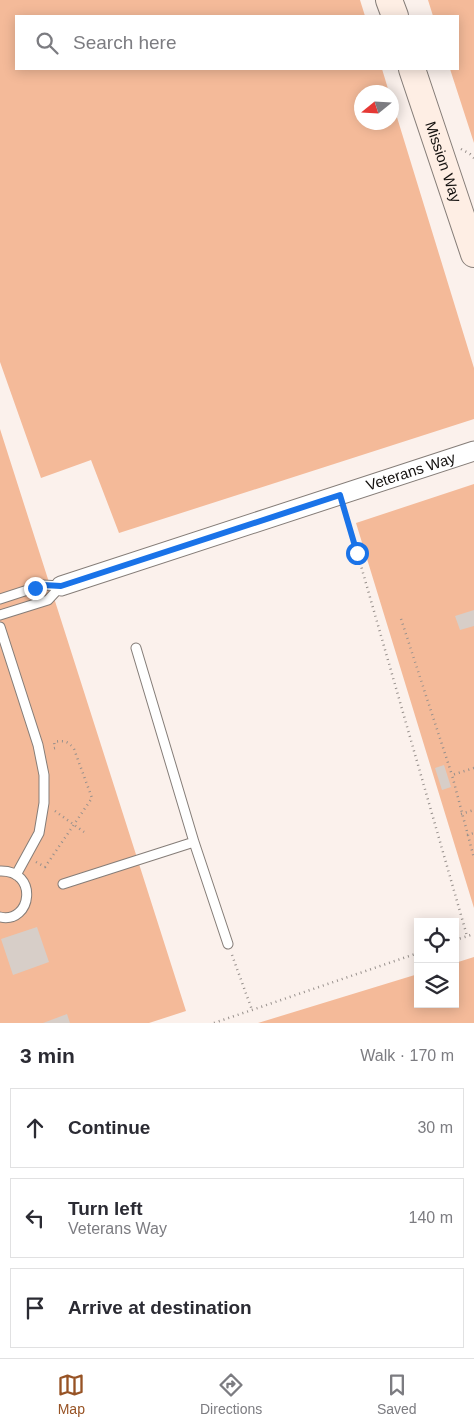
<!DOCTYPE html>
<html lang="en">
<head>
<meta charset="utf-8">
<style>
  body { margin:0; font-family:Helvetica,sans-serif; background:#f2f2f3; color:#2b2b33 }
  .controls { position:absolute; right:15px; bottom:15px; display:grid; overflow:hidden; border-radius:0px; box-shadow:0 2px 12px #0003 }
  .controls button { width:45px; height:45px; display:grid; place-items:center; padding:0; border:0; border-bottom:1px solid #e1e1e2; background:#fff; color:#2b2b33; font:25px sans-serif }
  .compass { position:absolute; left:354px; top:85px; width:45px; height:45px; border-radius:50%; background:#fff; box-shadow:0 2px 12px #0003; rotate:252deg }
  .stop { position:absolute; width:15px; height:15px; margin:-11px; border:4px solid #1a73e8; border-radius:50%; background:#fff }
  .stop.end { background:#1a73e8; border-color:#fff; box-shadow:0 1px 5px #0008 }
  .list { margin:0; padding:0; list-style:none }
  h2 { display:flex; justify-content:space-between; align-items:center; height:65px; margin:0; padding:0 20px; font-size:21px }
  h2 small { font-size:16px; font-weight:400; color:#7c7c81 }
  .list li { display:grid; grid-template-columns:32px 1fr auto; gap:15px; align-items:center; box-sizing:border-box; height:80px; margin:0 10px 10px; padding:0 10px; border:1px solid #e1e1e2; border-radius:0px }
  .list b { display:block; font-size:19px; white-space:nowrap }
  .list p { margin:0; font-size:16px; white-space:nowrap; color:#7c7c81 }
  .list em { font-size:16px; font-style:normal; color:#7c7c81 }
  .icon { flex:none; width:28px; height:28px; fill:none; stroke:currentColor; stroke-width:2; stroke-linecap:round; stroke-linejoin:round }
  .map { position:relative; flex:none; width:474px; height:1023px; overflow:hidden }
  .search { position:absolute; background:#fff; box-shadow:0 2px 12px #0003; left:15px; right:15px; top:15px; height:55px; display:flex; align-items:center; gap:12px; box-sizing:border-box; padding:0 18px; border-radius:0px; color:#7c7c81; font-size:19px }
  .sheet { height:335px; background:#fff }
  nav { display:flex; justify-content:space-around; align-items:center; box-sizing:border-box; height:70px; border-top:1px solid #e1e1e2; background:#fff; font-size:14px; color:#7c7c81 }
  nav a { display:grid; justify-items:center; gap:2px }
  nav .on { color:#975325 }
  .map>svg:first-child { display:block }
</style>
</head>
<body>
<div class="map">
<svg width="474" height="1023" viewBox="0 0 474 1023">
  <rect width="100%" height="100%" fill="#fbf1ec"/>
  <path fill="#f4ba99" d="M0,0H360L365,16H16V69H382L389,92H362V122H392V101L474,368V419L119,533L91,460L41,478L0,362Z
    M428,0H474V143L450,69H458V16H433Z
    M0,429L186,1011L149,1023H0Z
    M474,484V908L356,523Z
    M474,957V1023H258L418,974V1004H455V963Z"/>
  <path fill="#d7cec8" d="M474,610V626L460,630L455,616Z
    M444,765L451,787L442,790L435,768Z
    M37,927L49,962L13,975L1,939Z
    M67,1014L70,1023H43Z"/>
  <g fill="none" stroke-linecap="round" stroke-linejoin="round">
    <g stroke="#857d78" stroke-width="11">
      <path id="lane" d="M0,599L43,585L61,586
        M0,615L48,600L61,586
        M0,627L38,745L44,775V803L39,833L16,875
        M136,648L194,842L228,944
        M0,871C39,870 32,924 0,917
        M63,884L194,842"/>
    </g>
    <g stroke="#857d78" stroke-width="21">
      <g id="street">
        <path id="s1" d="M61,586L474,451"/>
      </g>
    </g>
    <g stroke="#857d78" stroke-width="28">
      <g id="secondary">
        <path d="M389,0L395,16"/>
        <path id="s2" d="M412,69L474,254"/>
      </g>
    </g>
    <path stroke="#97908c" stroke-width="2.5" stroke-dasharray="1 4" stroke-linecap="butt" d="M461,149L470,154L474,158
      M345,510L467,936
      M401,619L452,775
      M474,768L452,775L474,858
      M55,811L84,832
      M461,814L474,810
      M467,835L474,833
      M36,862L45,867L92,798L74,749C68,741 64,740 54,742L55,748L51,749
      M455,940L474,934
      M232,955L252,1010
      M214,1023L418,953"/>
    <use href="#lane" stroke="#fff" stroke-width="9"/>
    <use href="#street" stroke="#fff" stroke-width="19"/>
    <use href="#secondary" stroke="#feeee4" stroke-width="26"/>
  </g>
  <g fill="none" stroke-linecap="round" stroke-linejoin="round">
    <path stroke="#1a73e8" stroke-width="6" d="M35,588L43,585L61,586L340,495L357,553"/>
  </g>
  <g text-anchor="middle" stroke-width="4" stroke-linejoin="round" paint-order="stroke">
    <g font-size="15" fill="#13100e" stroke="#fff">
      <text dy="5" stroke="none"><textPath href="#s2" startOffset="98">Mission Way</textPath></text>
      <text dy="5" stroke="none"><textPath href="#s1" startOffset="368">Veterans Way</textPath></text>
    </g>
  </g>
</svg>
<div class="controls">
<button><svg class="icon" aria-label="locate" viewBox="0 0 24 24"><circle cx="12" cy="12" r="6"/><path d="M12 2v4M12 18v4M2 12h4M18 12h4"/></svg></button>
<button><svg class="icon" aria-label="layers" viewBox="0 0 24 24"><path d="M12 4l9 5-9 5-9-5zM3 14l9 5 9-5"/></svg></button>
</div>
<svg class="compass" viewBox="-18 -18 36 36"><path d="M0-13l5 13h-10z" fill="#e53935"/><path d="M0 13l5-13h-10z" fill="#7c7c81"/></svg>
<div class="stop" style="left:357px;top:553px"></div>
<div class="stop end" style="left:35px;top:588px"></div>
<div class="search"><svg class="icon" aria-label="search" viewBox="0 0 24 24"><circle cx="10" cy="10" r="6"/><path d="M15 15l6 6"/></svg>Search here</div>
</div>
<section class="sheet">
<h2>3 min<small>Walk · 170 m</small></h2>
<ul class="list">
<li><svg class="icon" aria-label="ahead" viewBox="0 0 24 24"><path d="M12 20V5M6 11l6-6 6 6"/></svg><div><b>Continue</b></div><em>30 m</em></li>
<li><svg class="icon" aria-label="left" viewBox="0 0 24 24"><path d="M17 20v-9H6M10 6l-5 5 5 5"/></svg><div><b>Turn left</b><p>Veterans Way</p></div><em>140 m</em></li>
<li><svg class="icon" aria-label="arrive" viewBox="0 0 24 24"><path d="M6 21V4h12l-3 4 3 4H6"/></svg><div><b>Arrive at destination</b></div></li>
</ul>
</section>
<nav>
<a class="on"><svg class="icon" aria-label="map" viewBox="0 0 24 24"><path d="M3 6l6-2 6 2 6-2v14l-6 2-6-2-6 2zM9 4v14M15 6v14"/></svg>Map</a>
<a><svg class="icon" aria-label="directions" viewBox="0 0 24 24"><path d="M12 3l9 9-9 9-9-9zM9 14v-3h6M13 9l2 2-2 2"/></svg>Directions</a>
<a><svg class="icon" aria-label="saved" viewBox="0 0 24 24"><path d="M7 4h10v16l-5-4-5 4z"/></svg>Saved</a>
</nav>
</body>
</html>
